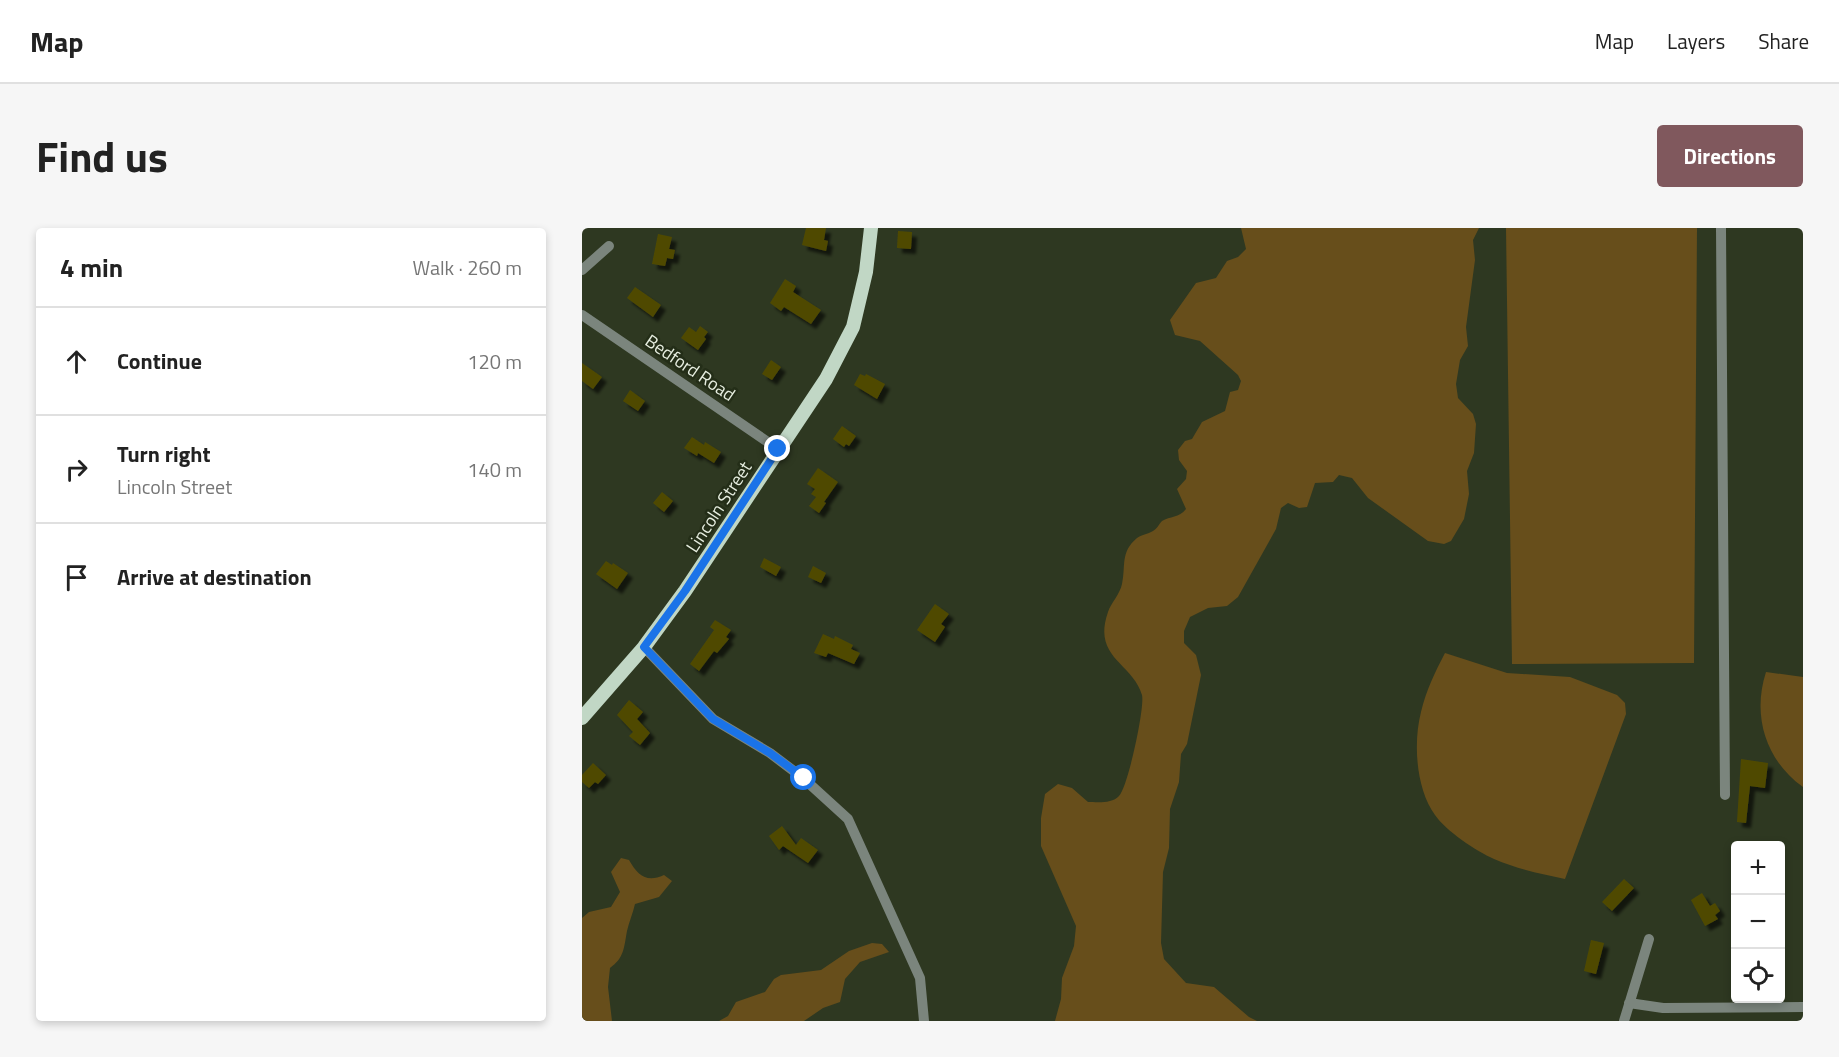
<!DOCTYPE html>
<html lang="en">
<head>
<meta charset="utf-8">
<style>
  body { margin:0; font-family:"Titillium Web",sans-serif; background:#f6f6f6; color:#222 }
  .controls { position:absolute; right:18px; bottom:18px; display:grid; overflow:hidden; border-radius:6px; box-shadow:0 3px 9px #0003 }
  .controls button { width:54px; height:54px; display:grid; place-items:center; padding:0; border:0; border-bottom:2px solid #e0e0e0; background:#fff; color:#222; font:30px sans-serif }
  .stop { position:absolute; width:18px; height:18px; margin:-14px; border:4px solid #1a73e8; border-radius:50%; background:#fff }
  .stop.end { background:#1a73e8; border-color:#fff; box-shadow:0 2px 6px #0008 }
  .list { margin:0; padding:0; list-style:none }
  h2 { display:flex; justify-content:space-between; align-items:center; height:78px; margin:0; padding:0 24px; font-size:26px }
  h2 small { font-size:20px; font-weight:400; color:#767676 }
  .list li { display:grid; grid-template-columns:39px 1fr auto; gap:18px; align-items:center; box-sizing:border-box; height:108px; padding:0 24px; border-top:2px solid #e0e0e0 }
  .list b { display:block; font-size:22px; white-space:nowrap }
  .list p { margin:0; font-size:20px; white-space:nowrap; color:#767676 }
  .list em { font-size:20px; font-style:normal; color:#767676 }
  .icon { flex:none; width:33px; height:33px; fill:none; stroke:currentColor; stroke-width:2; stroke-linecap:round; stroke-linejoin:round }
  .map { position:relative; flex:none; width:1221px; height:793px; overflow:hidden; border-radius:6px }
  header { display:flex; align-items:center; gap:36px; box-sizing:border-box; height:84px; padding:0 30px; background:#fff; border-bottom:2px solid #e0e0e0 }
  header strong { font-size:28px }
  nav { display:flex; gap:33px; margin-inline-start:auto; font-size:21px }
  .intro { display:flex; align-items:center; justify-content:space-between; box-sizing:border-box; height:144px; padding:0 36px }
  h1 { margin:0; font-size:42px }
  .button { padding:15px 27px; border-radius:6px; background:#80585d; color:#fff; font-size:21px; font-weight:700 }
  main { display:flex; gap:36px; padding:0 36px }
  aside { flex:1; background:#fff; border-radius:6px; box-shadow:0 3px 9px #0003 }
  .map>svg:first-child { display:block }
</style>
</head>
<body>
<header>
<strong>Map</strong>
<nav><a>Map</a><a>Layers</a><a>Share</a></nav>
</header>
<div class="intro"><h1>Find us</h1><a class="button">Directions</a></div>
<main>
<aside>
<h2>4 min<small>Walk · 260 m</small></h2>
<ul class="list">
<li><svg class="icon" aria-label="ahead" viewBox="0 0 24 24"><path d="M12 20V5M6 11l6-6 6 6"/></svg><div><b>Continue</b></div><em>120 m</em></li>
<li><svg class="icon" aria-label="right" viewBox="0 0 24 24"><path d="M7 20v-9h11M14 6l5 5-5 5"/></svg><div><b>Turn right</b><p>Lincoln Street</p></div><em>140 m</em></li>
<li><svg class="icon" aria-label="arrive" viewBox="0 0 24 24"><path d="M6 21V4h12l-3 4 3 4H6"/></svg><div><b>Arrive at destination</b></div></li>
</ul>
</aside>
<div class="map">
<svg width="1221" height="793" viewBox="0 0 1221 793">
  <defs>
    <filter id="shadow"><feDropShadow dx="5" dy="5" stdDeviation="1.5" flood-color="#0009"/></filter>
  </defs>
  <rect width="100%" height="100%" fill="#2e3821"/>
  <path fill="#674e1b" d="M659,0H897L891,12L893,32L884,99L886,118L878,132L874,156L876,170L891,186L894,196L892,225L885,243L887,266L882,291L869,313L862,316L846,313L786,270L770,250L757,247L751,254L733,255L725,279L717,280L706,275L699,280L694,301L656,369L645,378L626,380L608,389L602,403V415L614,427L619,447L605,516L599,526L597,554L588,581L587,620L581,644L579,715L582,731L604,755L632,759L667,789L675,793H473L479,771L480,750L492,718L494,698L459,618V590L463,566L476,556L490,560L506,574C515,574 530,576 537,568C546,559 563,479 560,467C550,434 510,430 526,384C529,375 538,366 540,356C544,338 538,324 555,310C559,307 566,306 571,303C575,301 577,296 580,293C588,288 597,290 604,281L595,261L604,251L605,243L597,232L596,222L603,213L610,211L620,194L643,183L648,164L656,162L659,153L656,147L618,113L593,107L588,92L614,55L634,50L645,33L656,29L664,21Z
    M924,0H1115L1112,435L930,436Z
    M863,425L925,445L988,449L1035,467L1043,475L1044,486L983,651C959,646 935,641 912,631C894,623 864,603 853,587C834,561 831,515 839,484C844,463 853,444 863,425Z
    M1184,444L1221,449V559C1183,532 1170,487 1184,444Z
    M39,630L47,632C56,648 65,655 82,647L90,653L77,669L53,676C51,685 47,694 45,703C42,720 42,730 28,740L26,759L30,793H0V690L7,684L29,679L38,664L29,644Z
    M290,715L300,716L307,724L278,734L263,751L258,774L241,780L222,793H137L146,788L154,774L183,764L192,751L199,747L239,742L267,723Z"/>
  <path fill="#504a00" filter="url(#shadow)" d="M224,0H244L242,12L246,13L244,23L220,17Z
    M316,3L330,4L329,21L315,20Z
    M76,6L90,9L87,21L93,22L91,31L85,30L83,38L70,36Z
    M203,51L214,58L211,64L239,82L229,96L202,79L199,83L188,75Z
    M53,59L79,77L71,89L45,70Z
    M118,98L126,104L122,109L124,111L116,122L99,110L107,99L114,104Z
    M189,132L199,139L190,152L180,146Z
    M0,135L20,149L11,161L0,153Z
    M278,146L283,148L284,146L303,156L295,171L272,157Z
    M48,162L63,173L56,183L41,173Z
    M260,198L274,208L267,218L264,216L262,219L251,211Z
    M110,209L122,217L123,214L139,224L132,235L116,225L115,228L102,220Z
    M236,240L256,254L242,274L244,275L237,285L227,278L234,269L229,266L233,261L225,256Z
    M80,264L91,273L82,284L71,275Z
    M182,330L199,339L194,348L178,339Z
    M24,333L30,337L31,335L46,345L35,361L14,346Z
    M231,338L244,345L239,355L226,349Z
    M353,376L367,386L359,396L363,399L353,414L335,402Z
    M133,392L149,402L144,409L147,411L135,425L132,423L117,443L108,436L132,402L128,399Z
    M241,406L252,411L253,408L271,417L269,421L278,425L272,436L246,425L244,429L232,425Z
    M47,472L61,484L55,491L68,505L58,517L47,508L51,504L35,487Z
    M1159,531L1186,535L1183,560L1168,558L1164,595L1155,594Z
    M11,535L24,547L16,556L13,554L7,560L0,554V547Z
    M200,598L214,617L219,610L236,622L226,635L201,618L197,622L187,608Z
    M1042,651L1052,660L1030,683L1020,674Z
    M1120,665L1128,678L1133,675L1138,683L1133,687L1136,691L1123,698L1109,672Z
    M1009,712L1022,715L1014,746L1002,743Z"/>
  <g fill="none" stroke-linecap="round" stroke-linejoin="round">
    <path stroke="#7b857d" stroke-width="10" d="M1139,0L1143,567
      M0,42L27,18
      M0,87L196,221
      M62,419L131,491L188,525L221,550L266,591L338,750L342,793
      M1047,775L1081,780L1221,779
      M1042,793L1067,711"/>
    <path stroke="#c1d7c5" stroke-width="14" d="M0,490L62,419L103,363L244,151L271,99L284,44L289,0"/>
  </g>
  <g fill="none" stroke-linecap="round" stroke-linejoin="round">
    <path stroke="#1a73e8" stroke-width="8" d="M196,221L103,363L62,419L131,491L188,525L222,550"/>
  </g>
  <g text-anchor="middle" stroke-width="5" stroke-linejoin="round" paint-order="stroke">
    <g font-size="18" fill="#e7eee0" stroke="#242e18">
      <text transform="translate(108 140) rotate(34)" y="6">Bedford Road</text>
      <text transform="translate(137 279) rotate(-57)" y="6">Lincoln Street</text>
    </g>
  </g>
</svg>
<div class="controls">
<button>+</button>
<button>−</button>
<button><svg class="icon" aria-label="locate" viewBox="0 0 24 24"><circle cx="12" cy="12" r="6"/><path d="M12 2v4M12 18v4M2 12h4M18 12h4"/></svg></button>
</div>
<div class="stop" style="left:222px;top:550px"></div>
<div class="stop end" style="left:196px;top:221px"></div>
</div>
</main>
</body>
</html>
